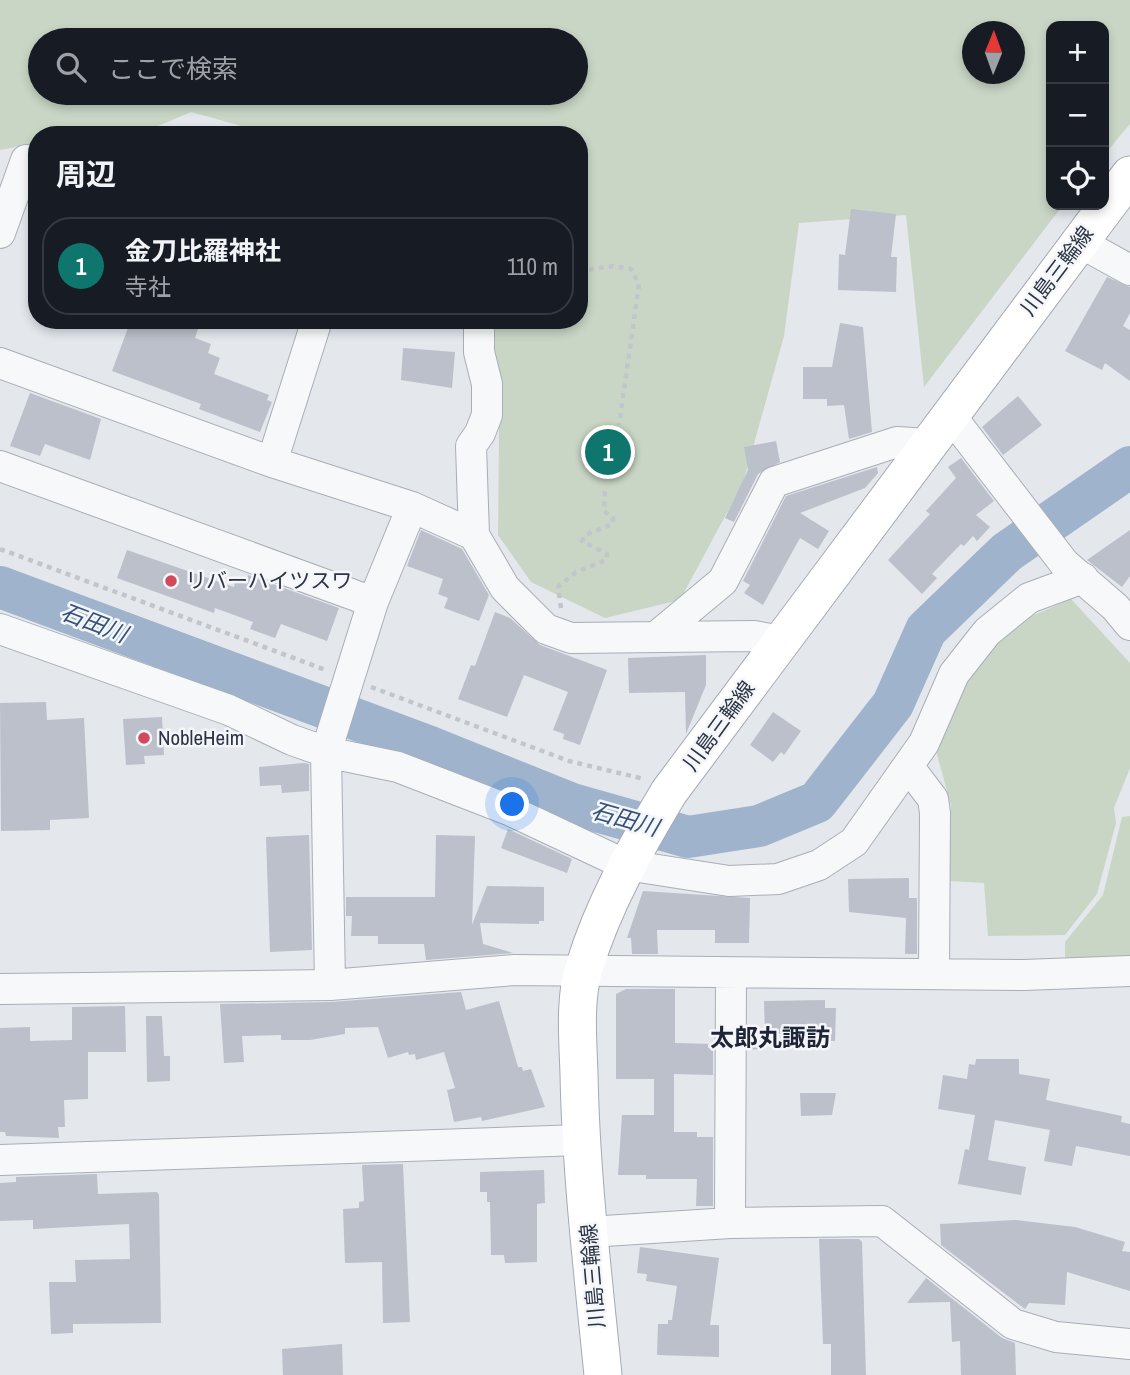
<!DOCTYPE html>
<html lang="ja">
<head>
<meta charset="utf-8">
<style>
  body { margin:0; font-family:"Archivo Narrow","Noto Sans JP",sans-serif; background:#20242c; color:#f1f3f6 }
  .controls { position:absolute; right:21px; top:21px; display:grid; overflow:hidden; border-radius:14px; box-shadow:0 4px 10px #0003 }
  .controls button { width:63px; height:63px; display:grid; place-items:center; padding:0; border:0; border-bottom:2px solid #363941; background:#171b24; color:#f1f3f6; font:35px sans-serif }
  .compass { position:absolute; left:962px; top:21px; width:63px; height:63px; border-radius:50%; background:#171b24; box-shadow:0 4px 10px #0003; rotate:1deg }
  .you { position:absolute; left:513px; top:805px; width:24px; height:24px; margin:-18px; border:5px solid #fff; border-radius:50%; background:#1a73e8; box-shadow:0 0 0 10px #1a73e833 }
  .badge { display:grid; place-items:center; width:46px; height:46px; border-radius:50%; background:#0f766e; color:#fff; font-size:23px; font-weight:700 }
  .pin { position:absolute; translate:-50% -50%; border:4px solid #fff; box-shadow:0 2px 7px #0006 }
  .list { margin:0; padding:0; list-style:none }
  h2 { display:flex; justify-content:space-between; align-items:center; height:91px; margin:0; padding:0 28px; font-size:30px }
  h2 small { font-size:23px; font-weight:400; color:#9ea1a6 }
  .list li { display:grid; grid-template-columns:46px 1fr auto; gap:21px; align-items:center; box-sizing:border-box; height:98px; margin:0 14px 14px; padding:0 14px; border:2px solid #363941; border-radius:28px }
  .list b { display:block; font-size:26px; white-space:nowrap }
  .list p { margin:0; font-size:23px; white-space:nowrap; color:#9ea1a6 }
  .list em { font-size:23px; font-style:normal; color:#9ea1a6 }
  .icon { flex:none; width:38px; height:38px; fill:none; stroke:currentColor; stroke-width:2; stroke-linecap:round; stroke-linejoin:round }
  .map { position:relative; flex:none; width:1130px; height:1375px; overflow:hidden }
  .search { position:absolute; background:#171b24; box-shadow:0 4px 10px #0003; left:28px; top:28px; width:560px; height:77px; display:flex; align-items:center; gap:18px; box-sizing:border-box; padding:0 24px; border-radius:38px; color:#9ea1a6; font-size:26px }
  .panel { position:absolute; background:#171b24; box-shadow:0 4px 10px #0003; left:28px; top:126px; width:560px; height:203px; border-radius:28px }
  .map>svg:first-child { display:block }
</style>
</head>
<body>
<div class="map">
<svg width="1130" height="1375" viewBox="0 0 1130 1375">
  <rect width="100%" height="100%" fill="#e4e7ec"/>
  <path fill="#c9d6c5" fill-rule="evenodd" d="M0,0H1130V124L1104,155V26H1051V205H1063L924,387L906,215L799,223L784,336L743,483L680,600L605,618L531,582L498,535L499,435L493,320H579V135H274L191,112L144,132L37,135V143L0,150ZM972,32H1014V74H972ZM40,40H576V93H40Z
    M1071,599L1130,663V768L1114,808L1116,823L1097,894L1065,935L988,936L984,883L949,881L951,805L936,751L953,704L980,660L1018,622Z
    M1130,816V956L1065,958V942L1103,895L1122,817Z"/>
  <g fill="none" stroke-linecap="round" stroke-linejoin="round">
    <path stroke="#9fb4cc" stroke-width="42" d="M0,587L430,747L572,804L688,837L759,826L817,802L893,704L926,630L1007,552L1130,467"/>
  </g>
  <path fill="#bbc0ca" d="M851,209L896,214L891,257H897L896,292L838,290L839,254L845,255Z
    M1107,277L1130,287V313L1123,326L1130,330V381L1105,363L1102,370L1065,351Z
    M131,320H201L195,338L211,344L208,353L220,358L214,374L269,395L267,400L272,402L260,432L199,409L201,404L112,371Z
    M840,323L863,327L872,432L849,439L844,405L827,406V399H803V367H832Z
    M403,348L455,352L452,388L401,380Z
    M30,393L101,419L90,460L45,444L40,456L10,446Z
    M1018,396L1042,425L1003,455L982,427Z
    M776,441L780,462L758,474L734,522L725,518L748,470L744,447Z
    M961,458L994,501L976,515L990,527L977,541L973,536L964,546L961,544L932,574L937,578L922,594L888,560L930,514L926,511L956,478L948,467Z
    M877,467L878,473L865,488L800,513L829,531L818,549L800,538L763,605L744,593L750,585L743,581L786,496Z
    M421,530L462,549L489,595L479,621L444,608L448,598L438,594L443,579L407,566Z
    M1130,530V576L1122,587L1087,560Z
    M127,550L234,587L235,582H246L248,575L339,608L327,641L281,624L275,638L250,629L253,622L215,608L214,613L117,578Z
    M495,612L510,618L540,645L607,670L580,745L563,739L564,734L553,730L568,692L524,675L507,717L458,699L471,665L475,666Z
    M706,655V685L686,734L685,692L629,693L628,658Z
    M46,702L47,720L84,718L89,818L50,820V830L1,831L0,703Z
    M773,712L801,731L784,755L781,752L773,762L750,745Z
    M162,717L164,755L144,756L145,764L126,765L123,719Z
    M304,763L309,764V791L282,793L281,785L260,786L259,767Z
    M508,829L572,859L567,873L501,848Z
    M309,835L312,950L270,952L266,837Z
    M436,835L475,836L472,925L487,886L544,887V921H539V924L480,923L483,944L513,953L426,960L424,944H378V936H351L352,916H346V897H435Z
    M909,878V898H917V954H905L906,918L849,912L848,879Z
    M643,891L750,898L749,943H715V930H657L658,954H632L631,938H627Z
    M626,989H675V1043L713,1044V1075L674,1074V1132H697V1137H713V1206H696L697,1179H646V1175H618L622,1115H654V1079H616V994Z
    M461,992L466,1010L499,1001L518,1067H522L523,1071L531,1069L545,1107L482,1121L481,1117L454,1122L447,1090L455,1088L444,1052L416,1060L415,1054L409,1055L408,1052L388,1058L378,1027L345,1028V1034L310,1040H281V1035L242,1036L244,1062L224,1063L220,1004L331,1002Z
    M825,1000V1008H836L835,1041H804V1033L765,1034L764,1001Z
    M125,1006L126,1052H88V1099L64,1100L65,1127H58L59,1138L6,1136L5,1132H0V1028L30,1027V1041L72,1040V1007Z
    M146,1016H162L164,1056H170V1081L147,1082Z
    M748,1029H758V1049L748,1050Z
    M976,1059H1019V1074L1050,1079L1046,1100L1122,1116L1121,1122L1130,1124V1156L1076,1146L1072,1166L1044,1161L1050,1130L995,1120L988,1160L1026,1167L1021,1195L958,1184L965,1149L969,1150L975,1115L938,1109L943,1075L967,1079L969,1064L975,1065Z
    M800,1093H836L832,1115L801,1116Z
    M403,1164L410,1322L383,1323L382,1262L345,1263L343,1209L359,1208V1202L364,1201L362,1165Z
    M544,1170L545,1203L537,1204V1262L505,1263L504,1255H491L490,1202H487V1192H480V1172Z
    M97,1174L98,1194L157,1192L159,1195L161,1323L73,1324V1333L51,1334L49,1282H76L75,1260L130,1259L129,1224L33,1229V1220L0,1221V1183L16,1182V1177Z
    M1015,1220L1075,1227L1125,1242L1122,1251L1130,1252V1291L1067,1272L1065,1305L1029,1303L1025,1309L941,1245L940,1224Z
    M819,1239H859L862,1242L866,1375H831V1344H823Z
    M640,1247L719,1258L710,1325H719V1357L657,1355L658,1324H668V1320H672L677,1286L646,1281L647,1274L637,1273Z
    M926,1278L1002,1338L1015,1343L1016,1375H961L960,1341L952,1342L950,1302L907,1303Z
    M342,1344L343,1375H283L282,1349Z"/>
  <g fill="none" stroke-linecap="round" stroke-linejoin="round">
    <g stroke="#a9aeb7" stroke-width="32">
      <path id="minor" d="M0,233L26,160
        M1079,242L1130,270
        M0,363L272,462L412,507L474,535L505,588L546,629L571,638L754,636L781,641
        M950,415L1064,563L1115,607L1130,625
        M272,462L317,320
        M0,466L373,602
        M474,535L471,446L480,433L487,415V384L479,352V320
        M0,629L229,710L292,740L326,752L398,767L509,810L626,865L729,881L778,879L819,865L854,842L924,743L954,674L987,632L1029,598L1083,578
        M657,636L723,581L774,482L897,442L928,444
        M908,766L933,799L935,813L934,974
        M330,985L326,752L373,602L412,507
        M0,989L330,985L514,970L1024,975L1130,971
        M0,1160L580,1140
        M730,1223L731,973
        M589,1232L730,1223L882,1221L1013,1324L1056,1337L1130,1344"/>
    </g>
    <g stroke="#a3abb8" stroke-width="39">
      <path id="major" d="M603,1375C593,1275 581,1175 579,1074C578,1041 574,1000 584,968C603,905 635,849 669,792L1130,175"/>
    </g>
    <path stroke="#c2c5cb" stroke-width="4.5" stroke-dasharray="5 5" stroke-linecap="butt" d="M579,271L613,266L631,269L639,284L619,425
      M0,549L326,670
      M561,608L558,587L576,572L606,560L607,554L582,541L585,535L613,524V518L604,511L605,489
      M371,687L569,761L644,779"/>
    <use href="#minor" stroke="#f7f8fa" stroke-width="30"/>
    <use href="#major" stroke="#fff" stroke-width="37"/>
  </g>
  <g fill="#d1495b" stroke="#f4f6f9" stroke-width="2.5">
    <circle cx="171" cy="581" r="7"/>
    <circle cx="144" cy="738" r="7"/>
  </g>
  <g text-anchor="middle" stroke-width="5" stroke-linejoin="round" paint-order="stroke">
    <g font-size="21" fill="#2b3445" stroke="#f4f6f9">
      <text transform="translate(1057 271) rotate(-53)" y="7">川島三輪線</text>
      <text transform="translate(719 726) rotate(-54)" y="7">川島三輪線</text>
      <text transform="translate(593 1276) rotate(-95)" y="7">川島三輪線</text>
    </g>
    <g font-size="21" fill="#2b3445" stroke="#f4f6f9" text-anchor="start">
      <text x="185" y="588">リバーハイツスワ</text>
      <text x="158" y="745">NobleHeim</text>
    </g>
    <g font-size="23" font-style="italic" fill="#34527a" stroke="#f4f6f9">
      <text transform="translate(94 623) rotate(21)" y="8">石田川</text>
      <text transform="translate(625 819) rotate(16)" y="8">石田川</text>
    </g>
    <g font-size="24" font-weight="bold" fill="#1d2536" stroke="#f4f6f9">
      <text x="770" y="1046">太郎丸諏訪</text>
    </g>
  </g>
</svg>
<div class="controls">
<button>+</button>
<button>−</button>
<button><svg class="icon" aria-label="locate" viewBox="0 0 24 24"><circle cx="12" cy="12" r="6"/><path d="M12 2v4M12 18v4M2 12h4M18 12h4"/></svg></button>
</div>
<svg class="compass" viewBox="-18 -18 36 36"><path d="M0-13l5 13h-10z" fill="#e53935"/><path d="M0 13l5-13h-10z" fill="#9ea1a6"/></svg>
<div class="you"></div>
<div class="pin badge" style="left:608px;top:452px">1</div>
<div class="search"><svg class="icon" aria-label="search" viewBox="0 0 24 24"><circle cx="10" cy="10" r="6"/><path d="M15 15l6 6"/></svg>ここで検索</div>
<section class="panel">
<h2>周辺<small></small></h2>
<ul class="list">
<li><span class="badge">1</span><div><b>金刀比羅神社</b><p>寺社</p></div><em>110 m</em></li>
</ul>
</section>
</div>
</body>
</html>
